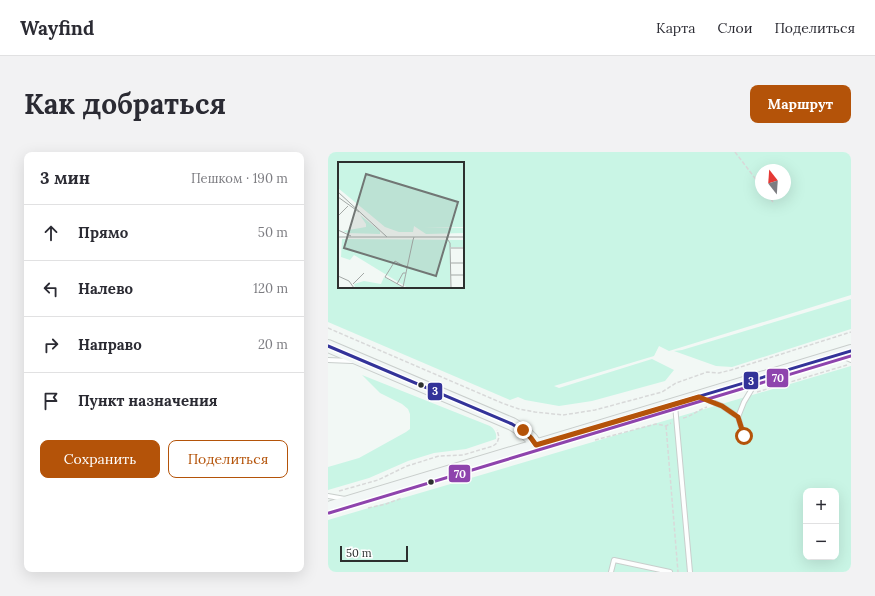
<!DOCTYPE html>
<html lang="ru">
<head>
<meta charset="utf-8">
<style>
  body { margin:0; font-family:Lora,serif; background:#f2f2f3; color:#2b2b33 }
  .controls { position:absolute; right:12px; bottom:12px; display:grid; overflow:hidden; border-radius:8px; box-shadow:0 4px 16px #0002 }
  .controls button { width:36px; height:36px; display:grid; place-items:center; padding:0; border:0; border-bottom:1px solid #e1e1e2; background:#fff; color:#2b2b33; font:20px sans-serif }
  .compass { position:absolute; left:427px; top:12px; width:36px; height:36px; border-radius:50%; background:#fff; box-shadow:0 4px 16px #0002; rotate:343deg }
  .scale { position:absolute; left:12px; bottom:10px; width:68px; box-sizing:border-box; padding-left:4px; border:2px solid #2c302f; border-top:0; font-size:11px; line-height:14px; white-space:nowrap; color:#2c302f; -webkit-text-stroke:3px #fff; paint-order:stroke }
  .stop { position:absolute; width:12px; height:12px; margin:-9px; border:3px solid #b45309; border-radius:50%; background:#fff }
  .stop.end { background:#b45309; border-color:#fff; box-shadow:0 1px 4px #0008 }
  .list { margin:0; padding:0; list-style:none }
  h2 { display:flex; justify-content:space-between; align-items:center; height:52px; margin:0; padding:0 16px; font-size:17px }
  h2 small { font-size:13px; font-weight:400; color:#7c7c81 }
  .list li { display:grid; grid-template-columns:26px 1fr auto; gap:12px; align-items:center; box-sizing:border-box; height:56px; padding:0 16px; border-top:1px solid #e1e1e2 }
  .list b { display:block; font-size:15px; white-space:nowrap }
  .list em { font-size:13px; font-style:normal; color:#7c7c81 }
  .actions { display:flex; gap:8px; padding:12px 16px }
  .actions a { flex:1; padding:9px 0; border:1px solid #b45309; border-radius:8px; text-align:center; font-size:14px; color:#b45309 }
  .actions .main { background:#b45309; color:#fff }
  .icon { flex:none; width:22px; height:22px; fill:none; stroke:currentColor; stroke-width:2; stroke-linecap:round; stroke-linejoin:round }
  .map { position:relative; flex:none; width:523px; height:420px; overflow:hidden; border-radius:8px }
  header { display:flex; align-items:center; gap:24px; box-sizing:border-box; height:56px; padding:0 20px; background:#fff; border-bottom:1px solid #e1e1e2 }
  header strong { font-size:19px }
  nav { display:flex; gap:22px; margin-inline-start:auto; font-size:14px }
  .intro { display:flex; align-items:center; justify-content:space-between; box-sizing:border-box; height:96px; padding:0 24px }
  h1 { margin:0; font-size:28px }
  .button { padding:10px 18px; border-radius:8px; background:#b45309; color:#fff; font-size:14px; font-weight:700 }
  main { display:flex; gap:24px; padding:0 24px }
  aside { flex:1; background:#fff; border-radius:8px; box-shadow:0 4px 16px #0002 }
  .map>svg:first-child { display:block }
</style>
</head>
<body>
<header>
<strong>Wayfind</strong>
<nav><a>Карта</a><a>Слои</a><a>Поделиться</a></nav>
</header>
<div class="intro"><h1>Как добраться</h1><a class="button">Маршрут</a></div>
<main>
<aside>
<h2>3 мин<small>Пешком · 190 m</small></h2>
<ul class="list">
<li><svg class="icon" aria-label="ahead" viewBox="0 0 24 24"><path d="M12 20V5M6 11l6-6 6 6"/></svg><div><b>Прямо</b></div><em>50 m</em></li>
<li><svg class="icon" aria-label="left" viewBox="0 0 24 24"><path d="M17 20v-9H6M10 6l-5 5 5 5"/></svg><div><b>Налево</b></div><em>120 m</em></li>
<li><svg class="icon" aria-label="right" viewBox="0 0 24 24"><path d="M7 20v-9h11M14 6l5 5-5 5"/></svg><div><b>Направо</b></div><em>20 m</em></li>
<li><svg class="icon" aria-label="arrive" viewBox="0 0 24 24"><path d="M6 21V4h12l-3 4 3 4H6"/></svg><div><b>Пункт назначения</b></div></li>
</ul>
<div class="actions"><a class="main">Сохранить</a><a>Поделиться</a></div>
</aside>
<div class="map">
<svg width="523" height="420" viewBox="0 0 523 420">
  <rect width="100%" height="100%" fill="#f2f8f5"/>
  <path fill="#c9f5e5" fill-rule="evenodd" d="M0,0H523V143L341,199L331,194L326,204L226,234L231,236L324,207L346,218L337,229L264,249L231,254L197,248L190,245L182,248L0,170ZM11,11H135V135H11ZM433,18H457V42H433Z
    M523,147V177L404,215L388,214L346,199L354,198Z
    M523,214V420H0V368ZM478,339H508V405H478Z
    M34,223L162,274C167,277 169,282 168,287L138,297L106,301L80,309L41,326L0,338V315L31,306L78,280L82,277V262L80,257L74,252L52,241Z"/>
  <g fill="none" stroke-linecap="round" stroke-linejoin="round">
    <g stroke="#c9cecc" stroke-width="6">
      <path id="lane" d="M514,204L523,208
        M0,208L24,209
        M375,246L394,254L410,265L416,284
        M347,253L362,420
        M410,265L416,250L428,230
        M0,344L17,347
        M283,420L286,408L342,420"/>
    </g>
    <g stroke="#c9cecc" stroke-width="14">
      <path id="secondary" d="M0,194L184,272C194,278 202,283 208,293
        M0,356L523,199"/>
    </g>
    <path stroke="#d8d9d9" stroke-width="1.5" stroke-dasharray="4 2" stroke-linecap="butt" d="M407,0L433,34
      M439,42L445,50
      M0,176L174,251L191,257L207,260L235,263L267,258L334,240L348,231L379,220L391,221L403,218L523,180
      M429,240L519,213
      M355,266C364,264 370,258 379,255
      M338,274L350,420
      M267,288L328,272L338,274L343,271
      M11,339L50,328L79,314L111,304L135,303L165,294L169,291L171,285L169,278
      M40,356L58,352L74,346"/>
    <use href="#lane" stroke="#fdfefe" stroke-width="4"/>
    <use href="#secondary" stroke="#f2f7f6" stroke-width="12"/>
    <g stroke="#fff" stroke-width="6">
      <path id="bus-1" d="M0,194L184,272L198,281L208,293
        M208,293L523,199"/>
    </g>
    <g stroke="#fff" stroke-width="6">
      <path id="bus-2" d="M1,361L523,204"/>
    </g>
    <use href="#bus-1" stroke="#339" stroke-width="3"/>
    <use href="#bus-2" stroke="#8e44ad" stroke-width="3"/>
  </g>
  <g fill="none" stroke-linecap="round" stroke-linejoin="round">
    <path stroke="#b45309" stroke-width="5" d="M195,278L203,286L208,293L371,245L394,254L410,265L416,284"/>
  </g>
  <g fill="#2c302f" stroke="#fff" stroke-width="1.5">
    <circle cx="93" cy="233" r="3.5"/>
    <circle cx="103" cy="330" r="3.5"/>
  </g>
  <g transform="translate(10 10)">
    <rect width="126" height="126" fill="#f2f8f5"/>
    <path d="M0,0H126V65L86,66H126V71L88,72L76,64L75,70H61L47,65L0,26ZM22,53L42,69V72L9,71L5,69L28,65V62ZM4,77L126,78V85H112V126H70L16,93L12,98L3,95ZM46,115L66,126H17L16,122L26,119L43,122Z" fill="#c9f5e5"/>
    <path fill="none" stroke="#a3a8a6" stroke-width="1" d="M0,30L49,75M0,35L21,50M0,53V68M1,53L10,44M0,68L13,74M0,75H126M108,75L112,81L113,126M113,86H126M113,101H126M69,106L57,99L47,115L65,125L68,111L69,106L75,78L76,75M113,113H126M0,114L11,119L16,126M15,122L26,111M59,122L65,111H68"/>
    <path fill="#717674" fill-opacity="0.15" stroke="#717674" stroke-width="2" d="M28,12L120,40L98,114L6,86Z"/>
    <rect width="126" height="126" fill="none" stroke="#2c302f" stroke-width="2"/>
  </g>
  <g stroke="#fff" stroke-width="1.5">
    <rect x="438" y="216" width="23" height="20" rx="4" fill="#8e44ad"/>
    <rect x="415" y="219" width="16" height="19" rx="4" fill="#339"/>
    <rect x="99" y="230" width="16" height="19" rx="4" fill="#339"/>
    <rect x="120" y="312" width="23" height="19" rx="4" fill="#8e44ad"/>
  </g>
  <g font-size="11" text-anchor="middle" font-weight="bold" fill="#fff">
    <text x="450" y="230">70</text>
    <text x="423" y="233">3</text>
    <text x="107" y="243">3</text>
    <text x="132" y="326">70</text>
  </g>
</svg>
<div class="controls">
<button>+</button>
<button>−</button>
</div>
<svg class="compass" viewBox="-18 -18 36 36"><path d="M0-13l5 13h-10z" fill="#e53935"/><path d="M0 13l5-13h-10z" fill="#7c7c81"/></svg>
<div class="scale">50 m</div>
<div class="stop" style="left:416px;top:284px"></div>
<div class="stop end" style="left:195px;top:278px"></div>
</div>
</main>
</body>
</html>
